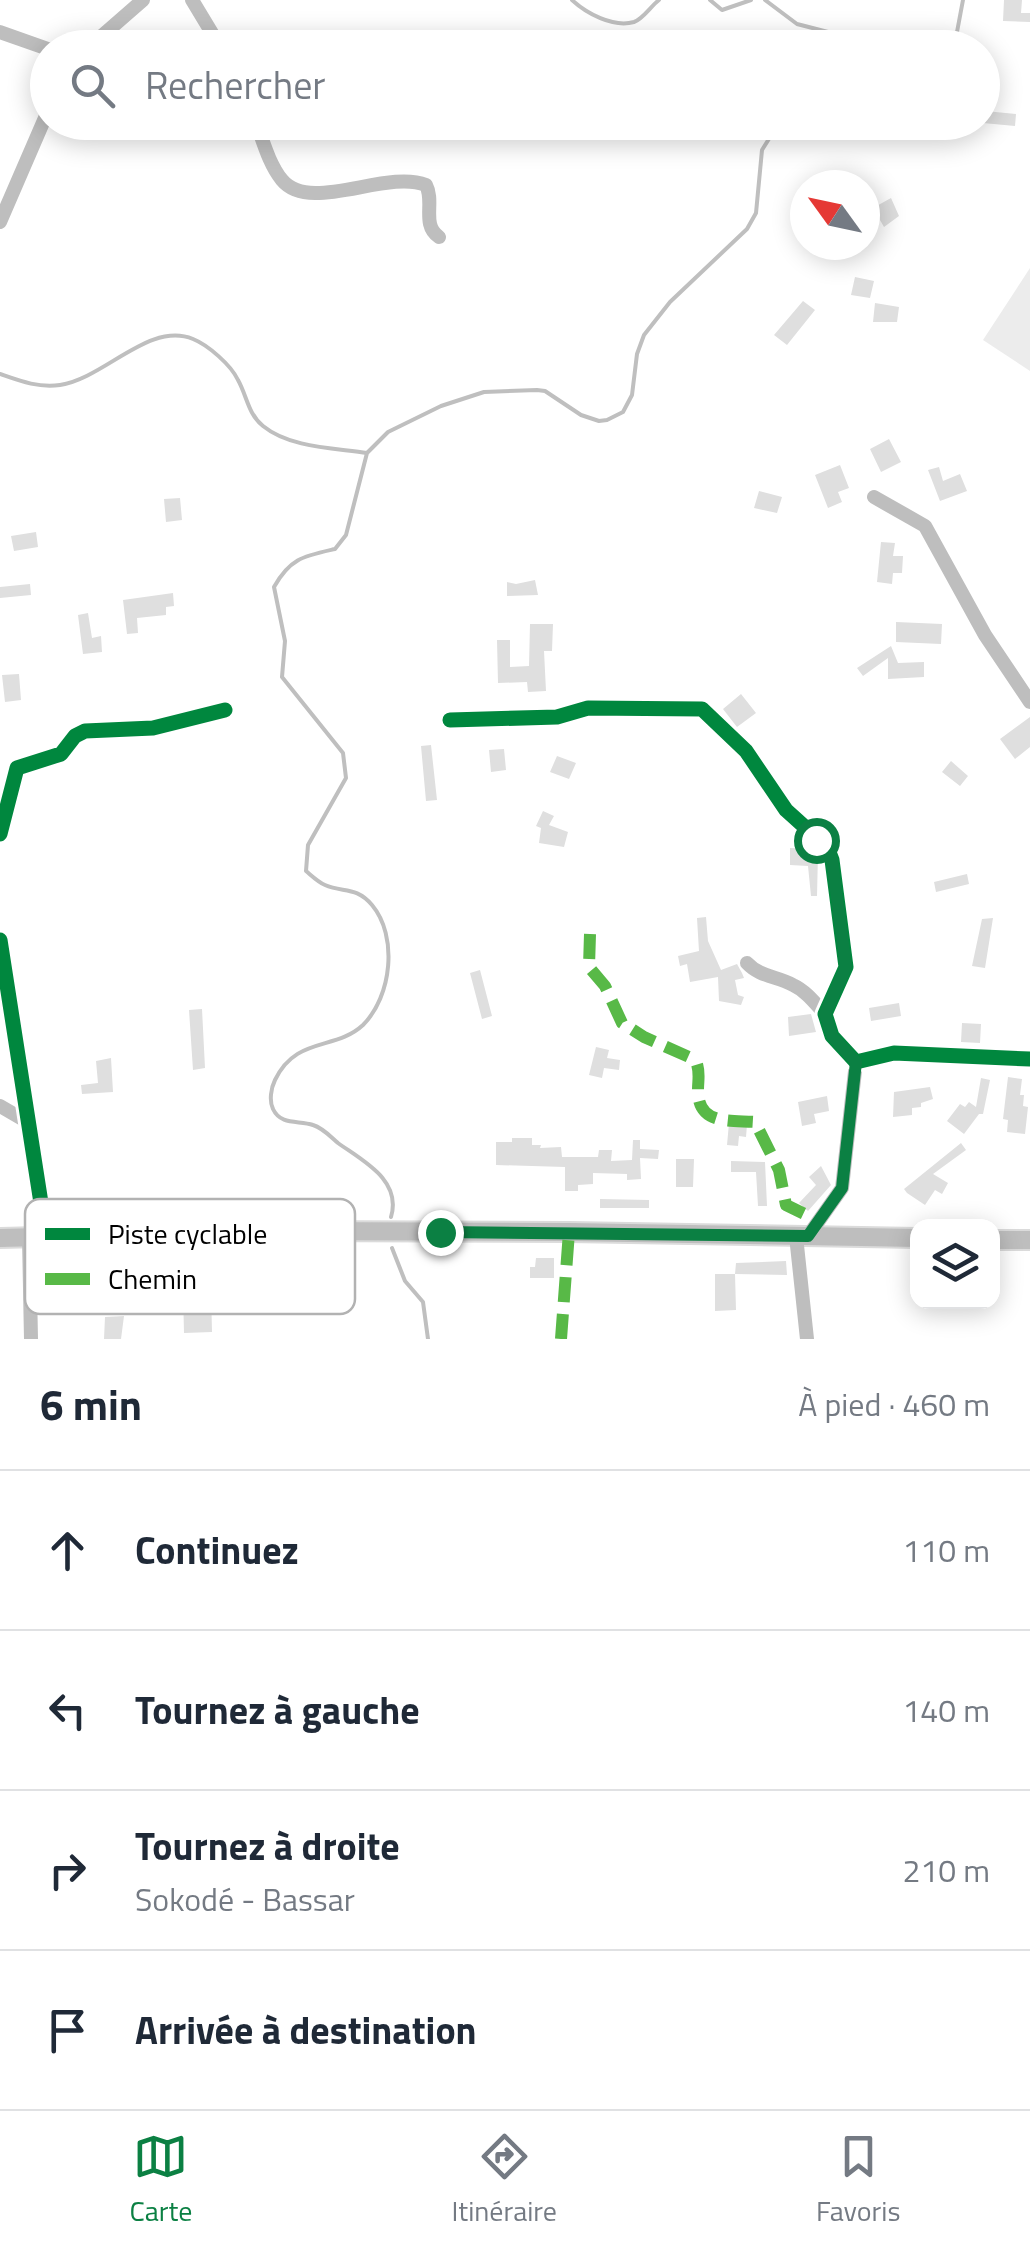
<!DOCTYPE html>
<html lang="fr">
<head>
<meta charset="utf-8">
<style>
  body { margin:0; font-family:"Titillium Web",sans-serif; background:#f6f6f7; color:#1f2937 }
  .controls { position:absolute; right:30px; bottom:30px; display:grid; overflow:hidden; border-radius:20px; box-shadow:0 5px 25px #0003 }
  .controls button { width:90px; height:90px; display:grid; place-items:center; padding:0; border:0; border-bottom:2px solid #e0e1e3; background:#fff; color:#1f2937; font:50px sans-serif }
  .compass { position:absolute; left:790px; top:170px; width:90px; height:90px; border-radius:50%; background:#fff; box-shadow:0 5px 25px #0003; rotate:303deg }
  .stop { position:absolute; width:30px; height:30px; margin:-22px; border:8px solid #0b8043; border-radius:50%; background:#fff }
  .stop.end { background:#0b8043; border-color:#fff; box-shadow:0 2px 10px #0008 }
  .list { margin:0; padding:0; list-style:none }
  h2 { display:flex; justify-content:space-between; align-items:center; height:130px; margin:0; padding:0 40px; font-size:42px }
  h2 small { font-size:32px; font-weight:400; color:#747a83 }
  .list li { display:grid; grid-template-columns:65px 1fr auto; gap:30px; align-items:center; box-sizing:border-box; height:160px; padding:0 40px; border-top:2px solid #e0e1e3 }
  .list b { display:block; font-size:38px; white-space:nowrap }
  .list p { margin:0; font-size:32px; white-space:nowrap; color:#747a83 }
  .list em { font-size:32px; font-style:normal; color:#747a83 }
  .icon { flex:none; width:55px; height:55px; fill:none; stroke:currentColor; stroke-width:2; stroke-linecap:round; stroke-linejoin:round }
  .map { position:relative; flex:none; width:1030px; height:1339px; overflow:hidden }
  .search { position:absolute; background:#fff; box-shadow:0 5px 25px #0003; left:30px; right:30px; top:30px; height:110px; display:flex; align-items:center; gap:25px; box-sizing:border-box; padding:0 35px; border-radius:55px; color:#747a83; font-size:38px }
  .sheet { height:770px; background:#fff }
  nav { display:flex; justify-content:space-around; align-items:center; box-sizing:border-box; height:140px; border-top:2px solid #e0e1e3; background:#fff; font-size:28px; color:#747a83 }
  nav a { display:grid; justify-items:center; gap:5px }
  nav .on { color:#0b8043 }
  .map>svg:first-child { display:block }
</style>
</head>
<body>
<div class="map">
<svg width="1030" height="1339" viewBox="0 0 1030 1339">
  <rect width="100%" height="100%" fill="#fff"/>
  <path fill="#ececec" d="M1030,268V371L983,340Z"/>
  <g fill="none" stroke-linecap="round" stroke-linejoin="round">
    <path stroke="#bfbfbf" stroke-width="4" d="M572,0C586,13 613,28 634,22C643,19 651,6 659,0
      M710,0L722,10L751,0
      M765,0L797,24L890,48
      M954,48L963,0
      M0,374C20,381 38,388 60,385C105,378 149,321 193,339C208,345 231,365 238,380C247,396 248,414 263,426C290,448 335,448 367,453
      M391,1217C402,1180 363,1161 338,1143C331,1137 323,1128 313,1125C299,1120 281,1126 273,1109C269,1101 271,1088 275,1080C296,1036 335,1051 363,1025C392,996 398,936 372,905C356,886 343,893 325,885C318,882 312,876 306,871L308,845L346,778L343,753L282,677L285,641L274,587C290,558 304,556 335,549L346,535L367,453L388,432L441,406L484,392L537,390L545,391L581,415L599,421L607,420L623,412L632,395L637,354L644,335L670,302L747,229L756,213L762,150L772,134L798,122
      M392,1248L405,1281L423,1302L428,1339"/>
  </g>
  <path fill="#dfdfdf" d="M1004,0H1022L1021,13H1030V22L1003,21Z
    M985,111L1016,114L1015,126L983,123Z
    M891,198L899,216L884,227L873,208Z
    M855,277L874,281L870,298L851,295Z
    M803,301L815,310L787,345L774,335Z
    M875,303L899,307L897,322H873Z
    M889,439L901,462L881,472L870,449Z
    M840,465L849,488L838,492L842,502L828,508L815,475Z
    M939,467L943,481L960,474L967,491L940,501L928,470Z
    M759,491L782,497L777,513L754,508Z
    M180,498L182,520L166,522L164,499Z
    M36,532L38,547L14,551L11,536Z
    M881,542L895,543L893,556H903L902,573H893L892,584L877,582Z
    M535,580L538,595L507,596V582L516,584Z
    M30,584L31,595L0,598V587Z
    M173,593L174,606L166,607V615L137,618L138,633L127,634L123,600Z
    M88,613L92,638L101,636L102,652L83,654L78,615Z
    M896,622L942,624L941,644L896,642Z
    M530,624H553L552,651H544L546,691L528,692L527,682L498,683L497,640H510V667L529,666Z
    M891,646L898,663L924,662V677L888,679V658L863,676L857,668Z
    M19,674L21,700L5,702L2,675Z
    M741,694L756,713L737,727L723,709Z
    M1030,717V747L1015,759L1000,739Z
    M431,745L437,800L426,801L421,746Z
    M504,749L506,770L491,772L489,750Z
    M557,756L576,763L569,779L550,772Z
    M951,761L968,776L960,786L942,772Z
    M543,811L554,816L549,825L568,832L564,847L539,843L541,828L536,826Z
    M790,848L813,849L818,853L817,896H811L808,866L790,865Z
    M967,874L969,884L936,892L934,882Z
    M706,917L708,941L721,970L737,964L742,973L744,978L735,980L738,995L744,997L741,1005L719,1001L718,977L690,982L687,964L680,966L678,956L699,951L697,918Z
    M993,918L985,968L972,966L982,919Z
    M480,970L492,1016L482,1019L470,973Z
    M899,1003L901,1016L871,1021L869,1008Z
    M202,1009L205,1068L193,1070L189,1010Z
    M811,1014L816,1032L789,1036L788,1017Z
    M962,1023L981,1024L980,1043L961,1042Z
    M596,1047L609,1050L607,1058L620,1060L619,1070L604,1068L602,1078L589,1075Z
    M111,1058L113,1092L82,1094L81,1085L98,1083L96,1061Z
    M1008,1077L1022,1079L1020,1095H1024L1023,1106L1028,1107L1025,1134L1007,1132L1008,1120L1003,1119Z
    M981,1078L990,1080L983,1114H979L964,1134L947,1121L960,1104L965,1107L969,1102L976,1107Z
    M930,1087L933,1099L921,1103V1107L912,1108V1115L893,1117L894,1092Z
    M827,1096L829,1111L814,1114L816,1123L802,1126L798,1102Z
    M729,1123L747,1125L746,1137L739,1136L738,1146L727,1145Z
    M512,1138H532V1145H541L540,1148L561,1147L562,1157H598L599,1150H612L611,1161L632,1160L633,1140H640V1149L659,1150L658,1159L640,1158L641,1179L627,1180V1174L593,1173V1184L578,1185V1191H565V1167L496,1165V1142H512Z
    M961,1143L966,1150L933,1174L948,1183L942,1194L935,1190L925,1205L907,1193L904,1189Z
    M676,1159H694L693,1187H676Z
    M731,1161L765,1162L767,1206H758L756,1172H731Z
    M821,1166L831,1185L808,1211L799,1203L816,1185L809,1177Z
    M600,1199L649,1200V1208H600Z
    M536,1258H554V1278H530V1267H535Z
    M786,1261L787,1275L735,1274L736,1263Z
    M715,1274H735L736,1310L715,1311Z
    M211,1290L212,1332L184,1333L183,1291Z
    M124,1316L121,1339H104L105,1317Z"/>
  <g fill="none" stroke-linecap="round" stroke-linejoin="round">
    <g stroke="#dbdbdb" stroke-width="22">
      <path id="major" d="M0,1238L277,1231L569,1232L918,1238
        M992,1240H1030"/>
    </g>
    <path stroke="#bebebe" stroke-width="14" d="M192,0L221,48
      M0,32L48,49
      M88,48L143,0
      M256,122C263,141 269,164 282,180C310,214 386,169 426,185C435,202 421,225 439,237
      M0,222L48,111
      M874,497L925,526L985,635L1030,702
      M450,720L557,717L588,708L702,709L746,751L786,810L827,847L832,860L846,967L825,1014L832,1036L856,1062L894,1053L1030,1059
      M0,834L17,768L61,754L75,736L85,731L153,728L225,710
      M0,940L46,1235
      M747,963C760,977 777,976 793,985C806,991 815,1003 825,1014
      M0,1106L31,1124
      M796,1236L807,1339
      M808,1236L842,1188L856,1062
      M29,1238L31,1339"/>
    <use href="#major" stroke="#bebebe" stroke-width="18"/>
    <path stroke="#58b947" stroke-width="12" stroke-dasharray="25 12" stroke-linecap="butt" d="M590,934L589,967L605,986L622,1023L644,1037L689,1057L697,1064C700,1074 698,1080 698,1090C698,1125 728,1120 755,1122L779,1170L786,1205L819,1221
      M561,1339L569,1232"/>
    <g stroke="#fff" stroke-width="21">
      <path id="cycleway" d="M450,720L557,717L588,708L702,709L746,751L786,810L827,847L832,860L846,967L825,1014L832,1036L856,1062L894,1053L1030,1059
        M0,834L17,768L61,754L75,736L85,731L153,728L225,710
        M0,940L46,1235"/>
    </g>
    <use href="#cycleway" stroke="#00873e" stroke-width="15"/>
  </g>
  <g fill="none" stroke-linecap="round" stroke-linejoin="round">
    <path stroke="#0b8043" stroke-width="12" d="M440,1232L808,1236L842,1188L856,1062L832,1036L825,1014L846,967L832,860L827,847L816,840"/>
  </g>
  <rect x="25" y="1199" width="330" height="115" rx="15" fill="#fff" stroke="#b2b2b2" stroke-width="2.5"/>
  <rect x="45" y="1228" width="45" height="12" fill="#00873e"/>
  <rect x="45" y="1273" width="45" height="12" fill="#58b947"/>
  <g font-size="28" fill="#000">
    <text x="108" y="1244">Piste cyclable</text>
    <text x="108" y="1289">Chemin</text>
  </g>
</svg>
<div class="controls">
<button><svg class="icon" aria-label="layers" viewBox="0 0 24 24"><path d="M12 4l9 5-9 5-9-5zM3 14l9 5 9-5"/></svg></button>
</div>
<svg class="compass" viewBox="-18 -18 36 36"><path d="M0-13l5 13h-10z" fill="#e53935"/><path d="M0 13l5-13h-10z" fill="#747a83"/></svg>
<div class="stop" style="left:816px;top:840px"></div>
<div class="stop end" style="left:440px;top:1232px"></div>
<div class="search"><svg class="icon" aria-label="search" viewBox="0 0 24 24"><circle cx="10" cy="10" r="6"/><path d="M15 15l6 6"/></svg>Rechercher</div>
</div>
<section class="sheet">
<h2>6 min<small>À pied · 460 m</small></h2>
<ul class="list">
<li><svg class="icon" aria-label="ahead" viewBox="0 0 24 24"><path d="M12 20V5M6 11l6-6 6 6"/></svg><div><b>Continuez</b></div><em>110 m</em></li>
<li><svg class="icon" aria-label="left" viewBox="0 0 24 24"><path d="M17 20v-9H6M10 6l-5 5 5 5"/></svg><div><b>Tournez à gauche</b></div><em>140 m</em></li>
<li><svg class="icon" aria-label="right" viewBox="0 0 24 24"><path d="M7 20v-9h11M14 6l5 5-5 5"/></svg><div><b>Tournez à droite</b><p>Sokodé - Bassar</p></div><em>210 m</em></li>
<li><svg class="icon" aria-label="arrive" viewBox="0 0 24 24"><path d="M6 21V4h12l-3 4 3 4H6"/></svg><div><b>Arrivée à destination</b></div></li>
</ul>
</section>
<nav>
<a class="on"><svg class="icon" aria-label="map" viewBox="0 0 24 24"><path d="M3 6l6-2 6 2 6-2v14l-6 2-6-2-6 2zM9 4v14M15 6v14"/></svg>Carte</a>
<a><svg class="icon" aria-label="directions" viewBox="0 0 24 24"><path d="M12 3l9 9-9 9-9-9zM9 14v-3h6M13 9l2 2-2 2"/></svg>Itinéraire</a>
<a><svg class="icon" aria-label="saved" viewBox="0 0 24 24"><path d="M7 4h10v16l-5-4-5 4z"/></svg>Favoris</a>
</nav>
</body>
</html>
